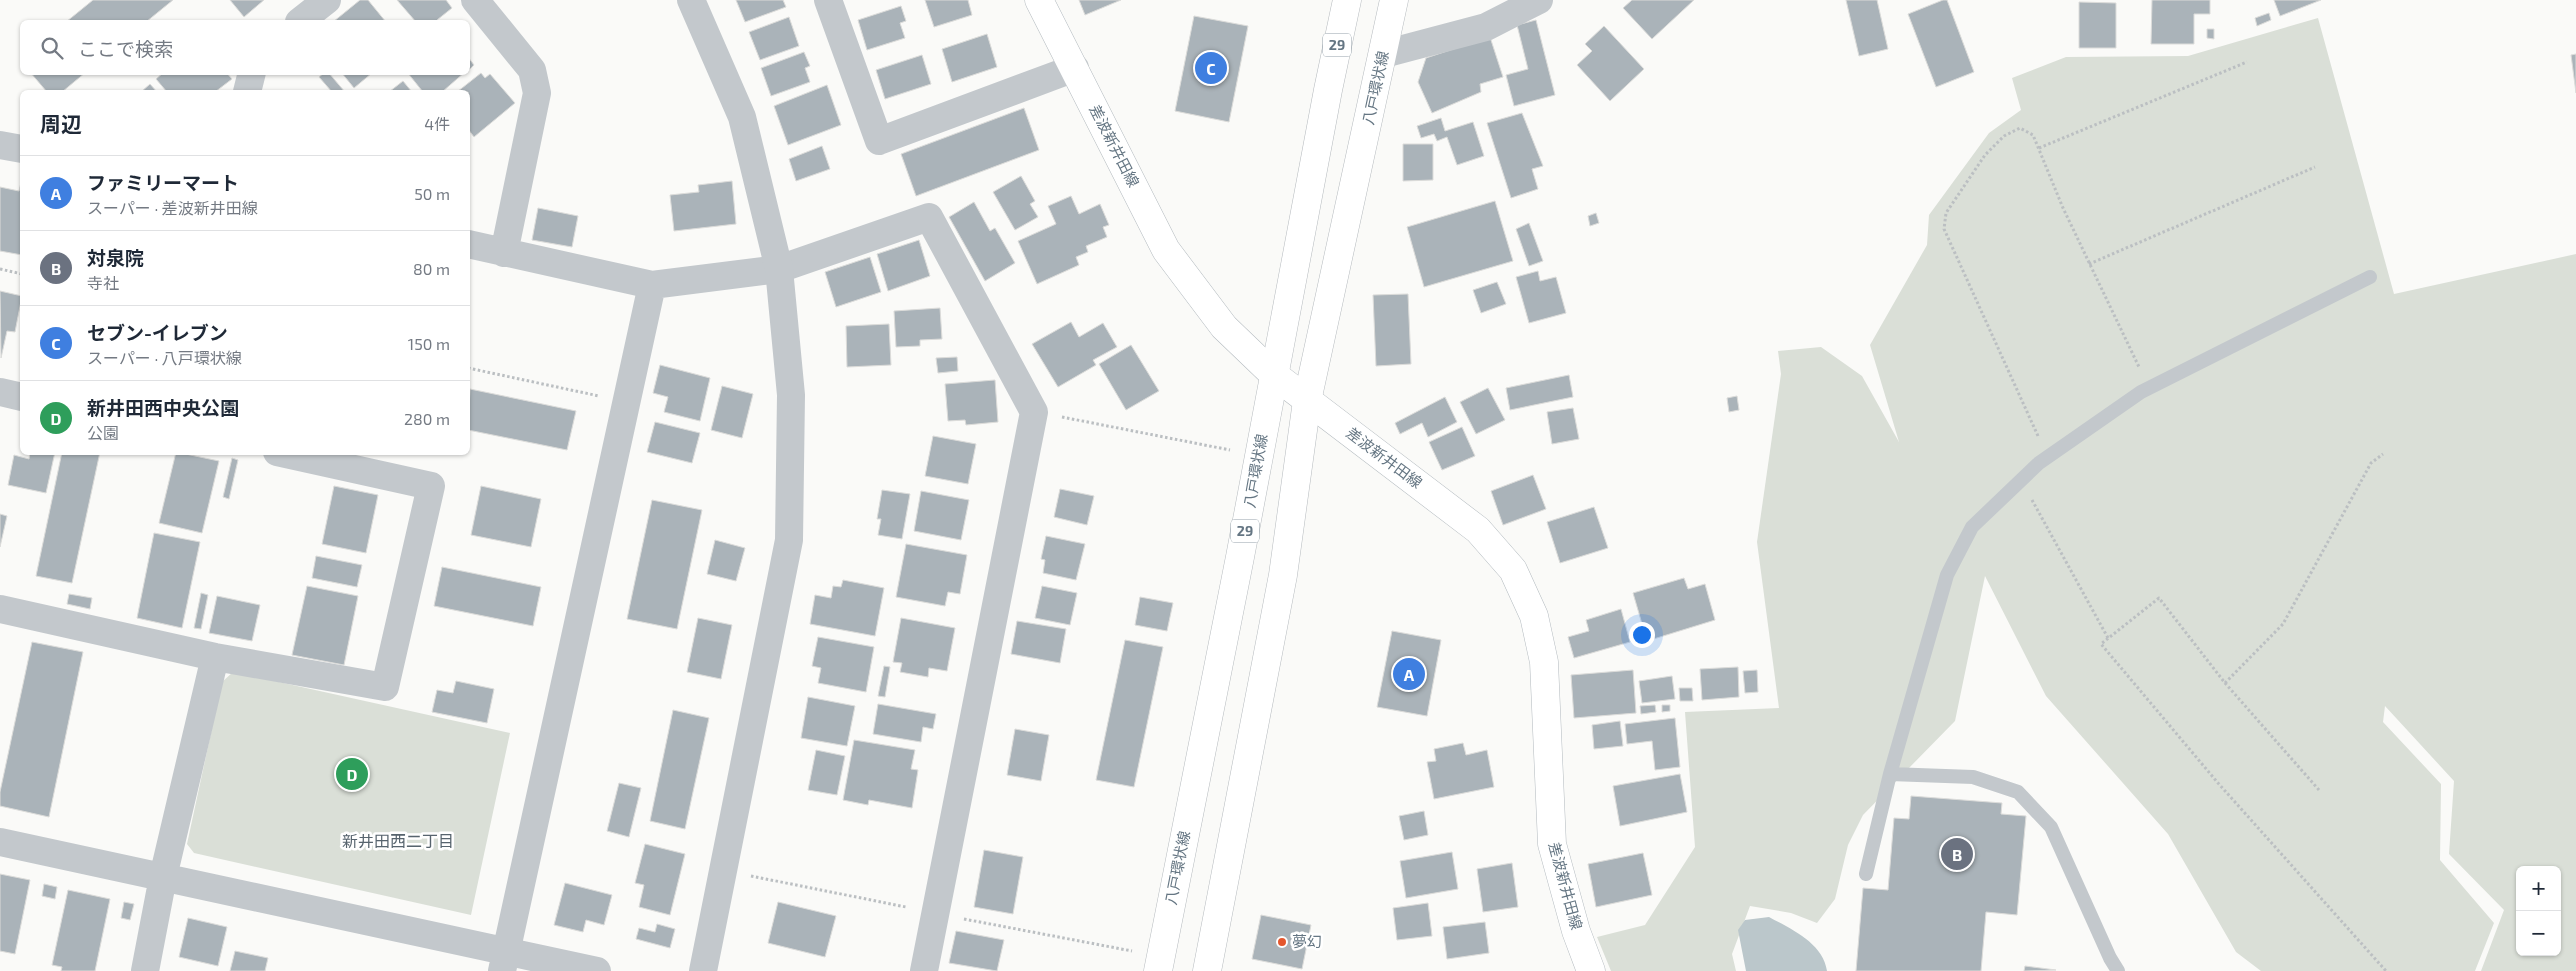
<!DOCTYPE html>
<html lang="ja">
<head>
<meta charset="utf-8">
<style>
  body { margin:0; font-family:"Exo 2","Noto Sans JP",sans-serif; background:#f2f2f3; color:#1f2937 }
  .controls { position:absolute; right:15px; bottom:15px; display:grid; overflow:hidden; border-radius:8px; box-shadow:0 1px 4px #0004 }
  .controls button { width:45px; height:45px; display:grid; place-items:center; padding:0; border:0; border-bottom:1px solid #e0e1e3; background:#fff; color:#1f2937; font:25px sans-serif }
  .you { position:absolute; left:1641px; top:634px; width:18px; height:18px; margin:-12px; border:4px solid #fff; border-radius:50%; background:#1a73e8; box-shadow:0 0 0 8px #1a73e833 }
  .badge { display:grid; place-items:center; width:32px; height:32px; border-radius:50%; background:#0b8043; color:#fff; font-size:16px; font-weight:700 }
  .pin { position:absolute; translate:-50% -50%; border:2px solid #fff; box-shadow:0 1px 5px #0006 }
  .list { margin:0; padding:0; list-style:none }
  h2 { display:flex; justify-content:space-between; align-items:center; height:65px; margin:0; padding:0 20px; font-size:21px }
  h2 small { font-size:16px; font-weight:400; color:#747a83 }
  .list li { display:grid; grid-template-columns:32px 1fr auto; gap:15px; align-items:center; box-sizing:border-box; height:75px; padding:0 20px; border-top:1px solid #e0e1e3 }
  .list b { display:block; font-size:19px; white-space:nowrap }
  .list p { margin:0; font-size:16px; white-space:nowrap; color:#747a83 }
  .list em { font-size:16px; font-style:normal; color:#747a83 }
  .icon { flex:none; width:28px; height:28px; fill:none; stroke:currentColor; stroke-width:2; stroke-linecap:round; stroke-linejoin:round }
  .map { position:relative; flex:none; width:2576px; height:971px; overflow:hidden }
  .search { position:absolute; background:#fff; box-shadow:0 1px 4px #0004; left:20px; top:20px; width:450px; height:55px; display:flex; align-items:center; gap:12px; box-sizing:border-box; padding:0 18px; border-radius:8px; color:#747a83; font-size:19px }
  .panel { position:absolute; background:#fff; box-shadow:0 1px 4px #0004; left:20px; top:90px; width:450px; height:365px; border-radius:8px }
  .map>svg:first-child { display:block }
</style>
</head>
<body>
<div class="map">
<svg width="2576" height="971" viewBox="0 0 2576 971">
  <rect width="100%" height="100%" fill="#fafaf8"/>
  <path fill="#dadfd7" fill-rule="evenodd" d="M2318,18L2394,294L2576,254V971H2481L2504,910L2449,854L2454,781L2385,706L2383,722L2441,784L2440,860L2494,923L2475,971H2261L2236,952L2168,834L2046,696L1985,576L1955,721L1863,815L1848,845L1835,899L1817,923L1791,913L1750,906L1732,954L1736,971H1611L1597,937L1645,925L1695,847L1685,712L1779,708L1757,542L1781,374L1778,351L1821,347L1862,376L1899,442L1870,345L1927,245L1929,215L1989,133L2021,110L2012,78L2066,57L2188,56ZM2520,870H2557V952H2520Z
    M233,672L510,733L471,915L194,853L187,844L222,682Z"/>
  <path fill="#bbc7cb" d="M1769,917C1791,929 1823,943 1827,971H1746L1738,930L1745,920Z"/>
  <path fill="#aab3b9" stroke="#dcdcda" d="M93,0H173L146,22H66Z
    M230,0H264L244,17Z
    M360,0H368L386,22H333Z
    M397,0H446L452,8L437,20L439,22H416Z
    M736,0H783L786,7L745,22Z
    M925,0H968L972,15L934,27Z
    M1079,0H1121L1085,15Z
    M1632,0H1694L1652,39L1623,8Z
    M1846,0H1877L1888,49L1859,56Z
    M1943,0H1947L1974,72L1936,87L1908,14Z
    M2152,0H2210V14H2194V44H2151Z
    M2274,0H2321L2280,16Z
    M2079,2L2116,3V48H2079Z
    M901,6L906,21L900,23L905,38L867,50L858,20Z
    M2269,13L2271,20L2257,26L2255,18Z
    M1194,16L1248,26L1229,122L1175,111Z
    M789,17L799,46L760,60L749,32Z
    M1536,20L1555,95L1514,106L1506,75L1528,69L1517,25Z
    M1604,26L1644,69L1610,101L1577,65L1592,51L1585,44Z
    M2207,29H2214V39L2207,38Z
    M987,34L997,67L952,82L942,49Z
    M1490,37L1503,77L1480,84L1481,92L1432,113L1418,82L1426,58Z
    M804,52L810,66L805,68L810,82L771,96L761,68Z
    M2576,54V93L2571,55Z
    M922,55L931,84L885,99L876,70Z
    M468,57L474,65L468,71Z
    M30,72H86L62,92H47Z
    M164,72H226L232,79L215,92H167L156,79Z
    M325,72H328L345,92H332L319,77Z
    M341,72H371L372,73L354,88Z
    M407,72H465L442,92H423Z
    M481,73L485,78L490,74L515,103L474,137L468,129V92H457Z
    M403,81L412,92H389Z
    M150,84L157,92H141Z
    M827,85L841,125L788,145L774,106Z
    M1024,108L1039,150L916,196L901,154Z
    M1522,113L1543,166L1532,169L1538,189L1511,198L1487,123Z
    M1441,118L1445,131L1473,122L1484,156L1457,165L1447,137L1437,141L1434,134L1421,138L1417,126Z
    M1403,144H1433V180L1403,181Z
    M822,146L830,169L796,181L789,159Z
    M1021,176L1035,201L1030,204L1038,217L1015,230L993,192Z
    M22,178V255L0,251V187L19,191Z
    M732,181L736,224L674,231L670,195L699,192L698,185Z
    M1071,196L1079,214L1100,204L1109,225L1103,227L1107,237L1086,246L1088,252L1076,257L1079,265L1037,284L1018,241L1056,224L1048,206Z
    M1495,201L1513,261L1424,287L1407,227Z
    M974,202L990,231L995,228L1015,263L985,281L949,217Z
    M538,208L578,216L572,247L532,240Z
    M1596,213L1599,223L1590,226L1588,216Z
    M1529,223L1543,261L1529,266L1516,229Z
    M919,240L930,276L888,291L877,254Z
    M870,257L881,292L836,307L825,272Z
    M1538,271L1540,281L1556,277L1566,313L1529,323L1516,277Z
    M1497,282L1506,304L1481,313L1473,290Z
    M0,291L22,296L15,332L7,331L1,358Z
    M1408,294L1411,364L1376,366L1373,295Z
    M940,308L942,339L920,340V346L896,347L894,311Z
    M1071,322L1079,337L1103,323L1117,347L1093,360L1096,365L1058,387L1032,344Z
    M889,324L891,365L847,367L846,326Z
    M1131,345L1159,391L1126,410L1099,364Z
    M957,357L958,371L938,373L936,358Z
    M660,365L710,378L700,421L664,412L668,397L653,393Z
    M1569,375L1573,397L1510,410L1506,388Z
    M995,380L998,422L966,425L965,420L948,421L945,384Z
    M722,386L753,394L742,438L711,430Z
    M1488,388L1505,420L1476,434L1460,402Z
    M470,389L576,411L567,450L468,430Z
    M1737,396L1739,410L1729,412L1727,398Z
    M1445,397L1457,422L1428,437L1422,423L1400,434L1395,423Z
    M1573,408L1579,439L1552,444L1547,412Z
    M655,422L700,433L692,463L647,452Z
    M1462,427L1475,456L1442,470L1429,442Z
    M933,436L976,444L968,484L925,476Z
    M30,452H55L46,493L8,485L14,455L29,459Z
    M62,452H100L72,583L36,576Z
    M176,452L219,461L202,533L159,523Z
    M232,458L238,460L229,499L223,497Z
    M1533,475L1546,509L1503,525L1491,491Z
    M334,486L378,495L366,553L322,544Z
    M481,486L541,499L531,547L471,535Z
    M1060,489L1094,496L1087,525L1054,517Z
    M882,490L910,494L902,539L878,535L881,519H877Z
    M921,491L969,500L961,540L914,531Z
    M652,500L702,510L677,629L627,619Z
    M1594,507L1608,548L1560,563L1547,522Z
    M0,514L7,516L0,547Z
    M154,533L200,542L182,628L137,618Z
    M1046,536L1085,544L1076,580L1043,573L1045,560L1041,559Z
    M715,540L745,548L736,581L707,574Z
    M906,544L967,555L960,594L948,592L945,606L896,597Z
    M316,556L362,565L357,587L312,578Z
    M442,567L541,587L533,626L434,606Z
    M1684,578L1688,589L1705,584L1715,620L1647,641L1633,593Z
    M843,580L884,588L875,636L810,624L815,595L831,598L833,586L841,587Z
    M307,586L358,596L344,665L292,655Z
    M1042,586L1077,593L1070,625L1035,618Z
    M201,593L208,595L201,629L194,628Z
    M69,594L92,598L90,609L67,604Z
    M217,596L260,605L252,641L209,633Z
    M1140,597L1173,603L1167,631L1135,625Z
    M1621,609L1630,642L1574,658L1568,637L1589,631L1586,620Z
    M698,618L732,625L721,679L687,672Z
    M901,618L955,628L947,671L929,668L928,677L900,672L902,663L893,662Z
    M1017,621L1066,629L1060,663L1011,654Z
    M1392,631L1441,640L1427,716L1377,707Z
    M818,637L874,647L866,692L818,683L821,668L812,666Z
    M1125,640L1163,647L1134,787L1096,780Z
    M32,642L83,652L49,817L0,806V792Z
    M884,666L890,667L885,697L878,696Z
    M1738,667L1739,697L1702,700L1700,669Z
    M1633,670L1636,713L1574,718L1571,675Z
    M1757,670L1758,692L1745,693L1743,671Z
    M1672,676L1675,699L1642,703L1639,681Z
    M456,681L494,689L487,723L432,712L437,690L453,693Z
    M1679,688H1692L1693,701H1680Z
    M808,697L855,706L847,746L801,738Z
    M878,704L936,714L933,729L923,727L921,742L873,734Z
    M1655,705L1656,712L1641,714L1640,706Z
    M1662,705H1670V711L1662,712Z
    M673,710L709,718L685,829L650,821Z
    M1675,718L1680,767L1655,770L1652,741L1627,744L1625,724Z
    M1620,721L1623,746L1594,749L1592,725Z
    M1015,729L1049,735L1041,781L1007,775Z
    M854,740L915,750L911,769L918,770L912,808L869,800L868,805L843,800Z
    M1463,743L1466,755L1487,750L1494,787L1434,799L1427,762L1436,761L1434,749Z
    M816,750L845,756L837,795L808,790Z
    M1680,774L1687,812L1620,826L1613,786Z
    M619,783L641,788L629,837L607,831Z
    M1911,796L2002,803L2001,814L2026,816L2017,915L1986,912L1981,971H1856L1863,888L1888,890L1894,818L1909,819Z
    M1424,811L1428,835L1404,840L1399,816Z
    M645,844L685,854L670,915L639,907L644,885L635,883Z
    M984,850L1023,857L1013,914L974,907Z
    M1452,852L1458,889L1406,898L1400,861Z
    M1643,853L1652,895L1596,907L1588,864Z
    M1512,863L1518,907L1483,912L1477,869Z
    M0,874L30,880L15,954L0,951Z
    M565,883L612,895L604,925L586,920L583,932L554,925Z
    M44,884L57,887L55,899L42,896Z
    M68,890L110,899L95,971H61L62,967L52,965Z
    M124,902L134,904L130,920L121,918Z
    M778,902L836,916L825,957L768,943Z
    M1428,903L1432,936L1397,940L1393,908Z
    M1261,915L1311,925L1302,969L1252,959Z
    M188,918L227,927L218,966L179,957Z
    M1485,922L1489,953L1447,959L1443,927Z
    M657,924L675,929L670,948L636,939L639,928L655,932Z
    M956,931L1004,940L997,971L949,963Z
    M235,951L268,958L265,971H230Z
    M2025,966L2056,970L2024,971Z"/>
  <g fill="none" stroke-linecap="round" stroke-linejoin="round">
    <g stroke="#b3babf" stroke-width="29">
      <path id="secondary" d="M1039,0L1166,250L1224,327L1273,374L1478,530L1513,570L1534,616L1544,662L1552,844L1576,931L1591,971"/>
    </g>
    <g stroke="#b5babe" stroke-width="29">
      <path id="primary" d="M1158,971L1240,557L1328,90L1347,0
        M1207,971L1283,575L1307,401L1394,0"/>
    </g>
    <path stroke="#bbbfc2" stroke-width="3" stroke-dasharray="2.5 2.5" stroke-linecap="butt" d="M2039,148L2247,62
      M2089,264L2315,167
      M0,269L22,274
      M468,368L599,396
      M1062,417L1230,450
      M2038,436L1944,229L1946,213L1985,155L2004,136L2020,128L2033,135L2063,208L2139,367
      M2032,500L2108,638
      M2225,683L2283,624L2371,463L2383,454
      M2319,790L2225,683L2159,598L2101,644L2218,783L2386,971
      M751,876L906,907
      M964,919L1132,951"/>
    <path stroke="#c3c8cc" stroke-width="14" d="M1890,774L1973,777L2018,792L2051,827L2110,958L2118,971
      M1866,874L1890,774L1947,575L1972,527L2039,463L2141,392L2370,277"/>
    <path stroke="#c3c8cc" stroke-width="28" d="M475,0L532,70L537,93L504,253
      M828,0L879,141L1075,68
      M299,22L327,0
      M1384,54L1486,27L1539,0
      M247,92L252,72
      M0,145L22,149
      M468,244L652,285L779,269L929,217L1034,412L924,971
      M0,392L22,397
      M0,609L215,657L385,687L431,486L277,452
      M0,842L597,971
      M145,971L163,877L215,657
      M502,971L652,285"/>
    <path stroke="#c3c8cc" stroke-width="28" d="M691,0L742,117L779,269L791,395L789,540L703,971"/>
    <use href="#secondary" stroke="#fff" stroke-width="28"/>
    <use href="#primary" stroke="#fff" stroke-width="28"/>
  </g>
  <circle fill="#e4572e" stroke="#fff" stroke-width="2" cx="1282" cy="942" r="5"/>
  <g text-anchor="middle" stroke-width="5" stroke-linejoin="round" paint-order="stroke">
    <g fill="#fff" stroke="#939fa8" stroke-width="1">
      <rect x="1323" y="33.5" width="28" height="23" rx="4"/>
      <rect x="1231" y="519.5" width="28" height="23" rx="4"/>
    </g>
    <g font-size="14" font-weight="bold" fill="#657683">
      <text x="1337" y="50">29</text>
      <text x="1245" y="536">29</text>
    </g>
    <g font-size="15" fill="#657683" stroke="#fff">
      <text transform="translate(1376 88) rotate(-78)" y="5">八戸環状線</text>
      <text transform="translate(1114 146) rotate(63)" y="5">差波新井田線</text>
      <text transform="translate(1384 458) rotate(37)" y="5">差波新井田線</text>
      <text transform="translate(1256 471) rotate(-80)" y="5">八戸環状線</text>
      <text transform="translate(1178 868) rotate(-79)" y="5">八戸環状線</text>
      <text transform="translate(1565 886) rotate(75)" y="5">差波新井田線</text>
    </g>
    <g font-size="15" fill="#657683" stroke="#fff" text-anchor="start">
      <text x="1292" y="947">夢幻</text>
    </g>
    <g font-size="16" fill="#57646e" stroke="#fff">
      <text x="398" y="847">新井田西二丁目</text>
    </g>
  </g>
</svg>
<div class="controls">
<button>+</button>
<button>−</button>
</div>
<div class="you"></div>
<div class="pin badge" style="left:1409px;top:674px;background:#3f7fe0">A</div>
<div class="pin badge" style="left:1957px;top:854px;background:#6b7280">B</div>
<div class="pin badge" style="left:1211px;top:68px;background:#3f7fe0">C</div>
<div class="pin badge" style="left:352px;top:774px;background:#2e9e5b">D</div>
<div class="search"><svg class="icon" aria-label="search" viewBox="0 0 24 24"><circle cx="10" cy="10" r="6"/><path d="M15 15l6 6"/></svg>ここで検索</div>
<section class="panel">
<h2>周辺<small>4件</small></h2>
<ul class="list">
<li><span class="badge" style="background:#3f7fe0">A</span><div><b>ファミリーマート</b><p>スーパー · 差波新井田線</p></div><em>50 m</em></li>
<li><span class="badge" style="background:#6b7280">B</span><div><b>対泉院</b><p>寺社</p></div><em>80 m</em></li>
<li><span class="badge" style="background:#3f7fe0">C</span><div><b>セブン-イレブン</b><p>スーパー · 八戸環状線</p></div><em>150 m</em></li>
<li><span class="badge" style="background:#2e9e5b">D</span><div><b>新井田西中央公園</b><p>公園</p></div><em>280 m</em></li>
</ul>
</section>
</div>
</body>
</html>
